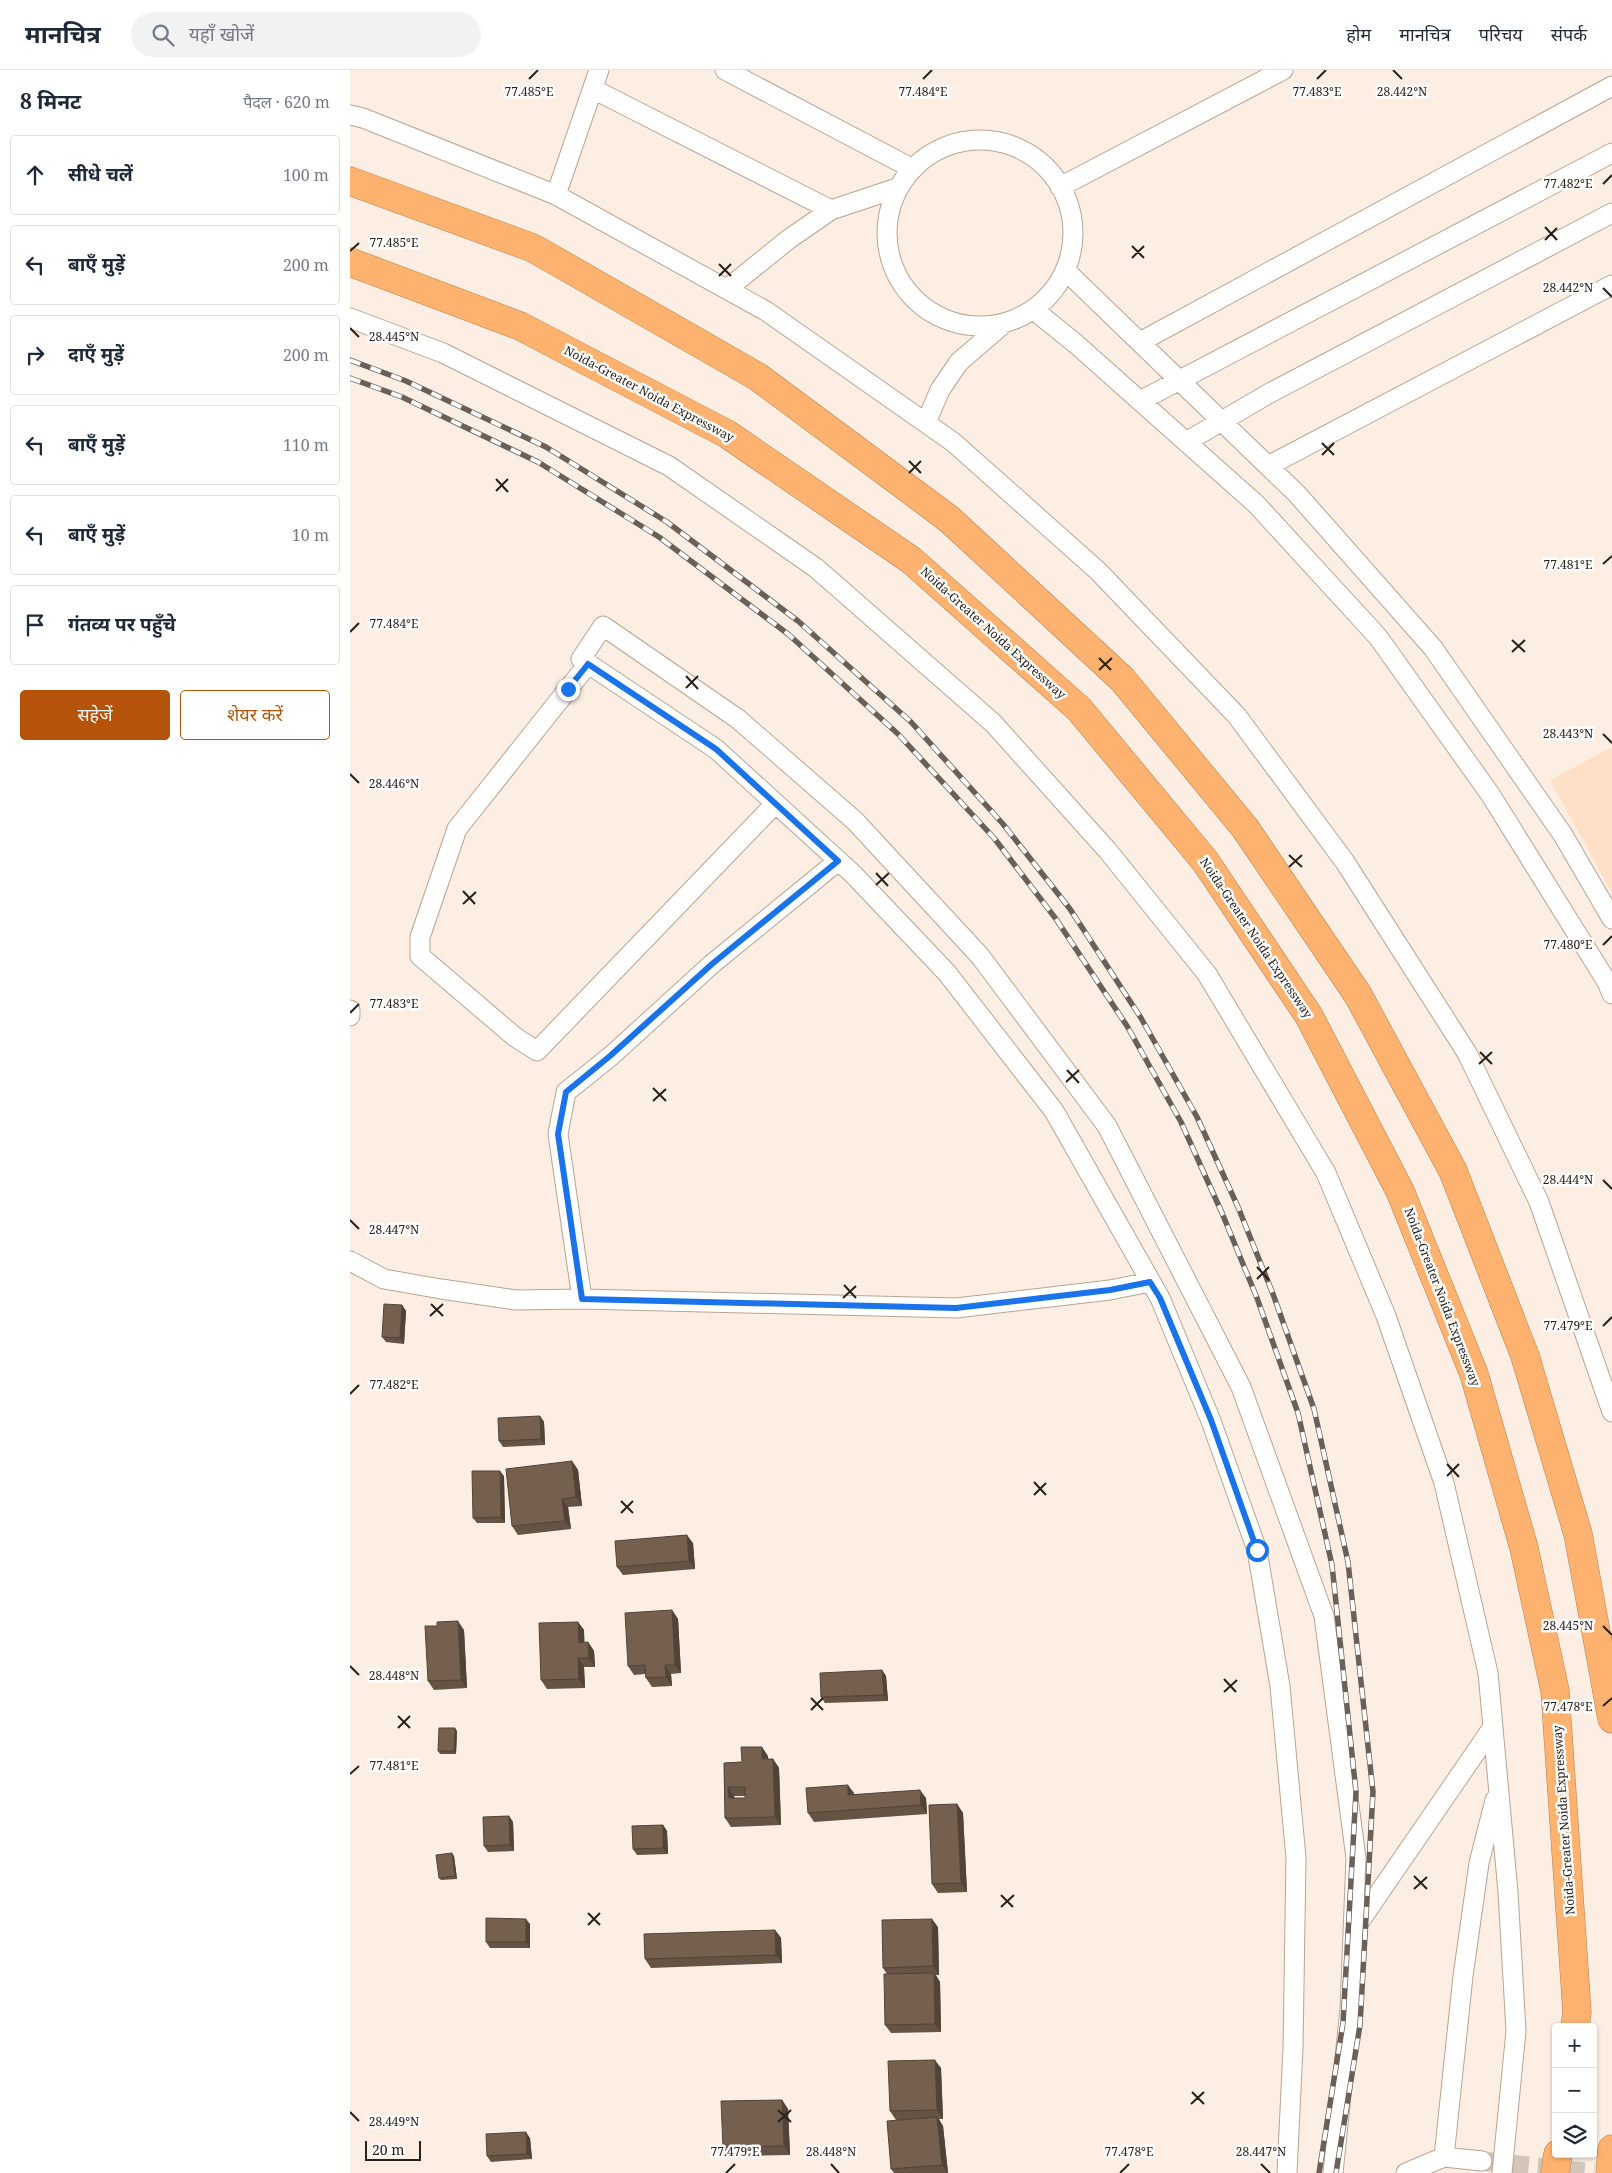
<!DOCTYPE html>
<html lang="hi">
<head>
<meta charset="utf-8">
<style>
  body { margin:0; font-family:"Noto Serif","Noto Sans Devanagari",serif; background:#f2f2f3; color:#1f2937 }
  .controls { position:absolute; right:15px; bottom:15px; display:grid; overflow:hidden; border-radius:5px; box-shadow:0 1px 4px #0004 }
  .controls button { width:45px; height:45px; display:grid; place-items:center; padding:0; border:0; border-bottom:1px solid #e0e1e3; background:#fff; color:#1f2937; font:25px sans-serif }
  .scale { position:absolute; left:15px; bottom:12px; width:56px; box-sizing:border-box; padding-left:5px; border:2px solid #282019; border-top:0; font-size:14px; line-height:18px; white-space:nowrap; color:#282019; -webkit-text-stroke:4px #fefefe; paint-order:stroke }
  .stop { position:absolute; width:15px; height:15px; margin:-11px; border:4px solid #1a73e8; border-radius:50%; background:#fff }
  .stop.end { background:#1a73e8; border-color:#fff; box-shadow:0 1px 5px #0008 }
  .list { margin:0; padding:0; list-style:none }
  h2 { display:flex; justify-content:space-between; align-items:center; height:65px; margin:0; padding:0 20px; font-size:21px }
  h2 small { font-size:16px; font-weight:400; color:#747a83 }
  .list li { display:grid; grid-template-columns:32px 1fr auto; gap:15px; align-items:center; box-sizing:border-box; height:80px; margin:0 10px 10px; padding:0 10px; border:1px solid #e0e1e3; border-radius:5px }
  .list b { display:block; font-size:19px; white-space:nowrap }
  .list em { font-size:16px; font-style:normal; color:#747a83 }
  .actions { display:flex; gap:10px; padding:15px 20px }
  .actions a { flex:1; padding:11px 0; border:1px solid #b45309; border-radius:5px; text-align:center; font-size:18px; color:#b45309 }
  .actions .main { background:#b45309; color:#fff }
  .icon { flex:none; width:28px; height:28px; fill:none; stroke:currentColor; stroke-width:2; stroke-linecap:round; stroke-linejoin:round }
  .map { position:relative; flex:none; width:1262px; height:2103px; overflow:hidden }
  header { display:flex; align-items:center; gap:30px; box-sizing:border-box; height:70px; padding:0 25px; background:#fff; border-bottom:1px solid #e0e1e3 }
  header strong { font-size:24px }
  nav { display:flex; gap:28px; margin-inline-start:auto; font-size:18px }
  .search { width:350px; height:45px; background:#f2f2f3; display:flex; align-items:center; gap:12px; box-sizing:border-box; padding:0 18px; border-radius:28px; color:#747a83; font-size:19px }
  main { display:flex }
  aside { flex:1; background:#fff }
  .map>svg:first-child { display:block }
</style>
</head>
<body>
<header>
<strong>मानचित्र</strong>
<div class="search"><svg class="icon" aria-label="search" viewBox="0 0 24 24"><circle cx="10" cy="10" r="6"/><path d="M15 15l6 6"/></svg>यहाँ खोजें</div>
<nav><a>होम</a><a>मानचित्र</a><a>परिचय</a><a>संपर्क</a></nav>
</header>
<main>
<aside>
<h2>8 मिनट<small>पैदल · 620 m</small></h2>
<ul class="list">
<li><svg class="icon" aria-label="ahead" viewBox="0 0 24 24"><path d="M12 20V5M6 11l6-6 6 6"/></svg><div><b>सीधे चलें</b></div><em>100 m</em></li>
<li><svg class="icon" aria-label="left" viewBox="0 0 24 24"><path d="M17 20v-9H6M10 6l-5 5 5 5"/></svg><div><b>बाएँ मुड़ें</b></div><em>200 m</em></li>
<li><svg class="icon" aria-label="right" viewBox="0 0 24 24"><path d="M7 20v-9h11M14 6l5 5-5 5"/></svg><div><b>दाएँ मुड़ें</b></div><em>200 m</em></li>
<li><svg class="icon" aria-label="left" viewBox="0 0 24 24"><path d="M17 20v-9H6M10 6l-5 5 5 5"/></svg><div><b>बाएँ मुड़ें</b></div><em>110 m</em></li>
<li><svg class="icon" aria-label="left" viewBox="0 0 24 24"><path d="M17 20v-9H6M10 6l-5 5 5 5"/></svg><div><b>बाएँ मुड़ें</b></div><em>10 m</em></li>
<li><svg class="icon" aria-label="arrive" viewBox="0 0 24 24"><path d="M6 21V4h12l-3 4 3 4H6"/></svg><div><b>गंतव्य पर पहुँचे</b></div></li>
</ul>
<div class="actions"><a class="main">सहेजें</a><a>शेयर करें</a></div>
</aside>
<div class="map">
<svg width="1262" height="2103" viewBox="0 0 1262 2103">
  <rect width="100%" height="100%" fill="#fceee2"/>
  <path fill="#fee0c7" d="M1262,677V823L1200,710Z"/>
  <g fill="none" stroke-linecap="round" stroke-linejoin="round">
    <path stroke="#d2c5ba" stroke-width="19" stroke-dasharray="19 9" stroke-linecap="butt" d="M1132,2091L1244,2103"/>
    <g stroke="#baa491" stroke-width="21">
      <path id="minor" d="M375,0L563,99
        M243,19L481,140
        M0,45L13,48L206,125L416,241L603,372L748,501L887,646L995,792L1117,983L1189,1132L1262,1342
        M537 163a93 93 0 1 1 186 0a93 93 0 1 1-186 0Z
        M710,117L933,0
        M206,125L249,0
        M716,201L947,424L1083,578L1213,765L1262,849
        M377,219L439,169L481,140L547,118
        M684,240L726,274L906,434L1028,567L1140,724L1257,912L1262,924
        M0,248L93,283L319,396L466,498L643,653L758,781L857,904L976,1103L1036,1246L1094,1413L1138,1603L1158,1822L1166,1961L1152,2103
        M790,272L1262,16
        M790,331L1262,83
        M576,353L590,320L609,292L652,255
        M836,372L918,324L1262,143
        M918,396L1262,215
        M238,594L107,759L70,867V886L165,967L187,981L425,734
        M488,791L362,894L261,986L216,1022L208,1064L232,1229L606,1238L760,1220L800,1212
        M0,940V946
        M0,1191L34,1209L91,1219L166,1230L232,1229
        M1003,1861L1143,1657
        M1094,2087L1113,1906L1129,1793L1145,1730
        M937,2103L943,1978L946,1788L930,1616L907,1480L861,1351L810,1228L704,1041L597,903L503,804L366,679L231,589L253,556L388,649L505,751L630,886L757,1056L891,1317L974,1546L1006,1788L1000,1939L983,2103
        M1056,2103L1094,2087L1132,2091"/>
    </g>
    <g stroke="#b37f51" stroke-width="29">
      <path id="highway" d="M0,111L183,178L408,307L599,449L772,609L895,758L1008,925L1103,1101L1175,1286L1228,1464L1262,1649
        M0,192L170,256L377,364L561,490L729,639L855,791L959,946L1050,1121L1124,1304L1174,1478L1205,1621L1227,1942L1225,1957
        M1205,2103L1208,2084
        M1260,2103L1262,2079"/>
    </g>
    <use href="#minor" stroke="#fff" stroke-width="19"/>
    <use href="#highway" stroke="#feb26f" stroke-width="28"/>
    <g stroke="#6a6058" stroke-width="5.5">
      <path id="rail" d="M0,290L56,311L196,377L317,452L448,551L561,652L653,754L720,839L791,948L847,1047L888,1137L923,1224L964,1339L998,1492L1023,1722L1010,1955L986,2103
        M0,308L52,327L188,392L309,467L438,564L548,664L644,768L706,849L777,956L831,1052L872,1143L907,1228L948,1343L982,1495L1006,1722L993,1953L969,2103"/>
    </g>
    <use href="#rail" stroke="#fefefe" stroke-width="4" stroke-dasharray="11" stroke-linecap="butt"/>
  </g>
  <path fill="#655344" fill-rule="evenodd" d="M52,1235L56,1241L54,1274L36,1272L32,1267Z
    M190,1346L194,1352L195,1375L153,1377L149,1371Z
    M222,1391L228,1400L232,1436L218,1437L221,1459L168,1465L162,1456Z
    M154,1406L155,1453H127L123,1448Z
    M343,1473L345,1499L273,1505L267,1497Z
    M322,1540L328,1549L331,1603L321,1604L322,1616L302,1617L296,1608L295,1604L284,1605L278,1596Z
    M228,1552L234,1560V1573L238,1572L244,1581L245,1597H234L235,1618L197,1619L191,1610Z
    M114,1560L117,1618L84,1620L78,1611Z
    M532,1600L536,1606L538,1631L475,1633L471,1627Z
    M107,1661L106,1684H90L88,1681Z
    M418,1686V1689H423L429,1698L431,1755L381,1757L375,1748L374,1693L392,1692ZM384,1726H395V1728H385Z
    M504,1723V1725L576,1728L577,1744L464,1752L458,1743Z
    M607,1734L613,1743L617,1822L588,1823L582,1814Z
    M159,1746L163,1752L164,1781L138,1782L134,1776Z
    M313,1755L317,1761L318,1784L287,1785L283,1779Z
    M104,1786L107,1809L91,1810L89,1808Z
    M180,1854V1878H140L136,1872Z
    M588,1857L589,1905H586L590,1912L591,1962L541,1963L535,1955L537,1904L533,1898Z
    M425,1860L431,1868L432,1893L301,1898L295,1889Z
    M591,1998L593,2049H589L593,2056L598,2103H544L541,2099L556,2050H546L540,2041Z
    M432,2030L438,2039L440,2085L379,2086L373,2077Z
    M180,2068L182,2089L141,2092L137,2086Z"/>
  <path fill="#524337" d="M52,1235L56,1241L54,1274L50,1268Z
    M190,1346L194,1352L195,1375L191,1369Z
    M222,1391L228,1400L232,1436L226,1427Z
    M150,1401L154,1406L155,1453L151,1447Z
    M212,1429L218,1437L221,1459L215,1451Z
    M337,1465L343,1473L345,1499L339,1491Z
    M322,1540L328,1549L331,1603L325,1595Z
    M108,1551L114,1560L117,1618L111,1610Z
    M228,1552L234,1560L235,1582L229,1573Z
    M238,1572L244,1581L245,1597L239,1588Z
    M228,1588L234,1597L235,1618L229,1609Z
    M315,1595L321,1604L322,1616L316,1607Z
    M532,1600L536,1606L538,1631L534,1625Z
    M105,1658L107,1661L106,1684L104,1681Z
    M412,1677L418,1686V1698L412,1689Z
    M423,1689L429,1698L431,1755L425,1747Z
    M498,1715L504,1723V1734L498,1725Z
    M378,1717L384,1726L385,1737L379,1728Z
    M570,1720L576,1728L577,1744L571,1735Z
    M607,1734L613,1743L617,1822L611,1813Z
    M159,1746L163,1752L164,1781L160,1775Z
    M313,1755L317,1761L318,1784L313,1778Z
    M102,1783L104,1786L107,1809L105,1806Z
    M176,1849L180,1854V1878L176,1872Z
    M582,1849L588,1857L589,1905L583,1896Z
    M425,1860L431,1868L432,1893L426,1885Z
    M584,1903L590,1912L591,1962L585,1954Z
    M585,1990L591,1998L593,2049L587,2040Z
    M432,2030L438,2039L440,2085L434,2076Z
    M587,2047L593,2056L598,2103L592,2095Z
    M176,2062L180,2068L182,2089L177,2084Z"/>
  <path fill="#75604f" stroke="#524337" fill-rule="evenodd" d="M34,1234L52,1235L50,1268L32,1267Z
    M190,1346L191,1369L149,1371L148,1348Z
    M222,1391L226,1427L212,1429L215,1451L162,1456L156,1399Z
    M122,1401H150L151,1447L123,1448Z
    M337,1465L339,1491L267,1497L265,1471Z
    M322,1540L325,1595H315L316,1607L296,1608L295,1595L278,1596L275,1543Z
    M108,1551L111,1610L78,1611L75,1556H87V1552Z
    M228,1552L229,1573L238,1572L239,1588H228L229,1609L191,1610L189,1553Z
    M532,1600L534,1625L471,1627L470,1603Z
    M89,1658H105L104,1681H88Z
    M391,1677H412V1689H423L425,1747L375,1748L374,1693L392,1692ZM378,1717H395V1728H379Z
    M498,1715V1725L570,1720L571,1735L458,1743L456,1718Z
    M607,1734L611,1813L582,1814L579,1735Z
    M159,1746L160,1775L134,1776L133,1747Z
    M313,1755V1778L283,1779L282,1756Z
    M102,1783L105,1806L89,1808L86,1785Z
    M136,1848L176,1849V1872H136Z
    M582,1849L583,1896L533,1898L532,1850Z
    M425,1860L426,1885L295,1889L294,1864Z
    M584,1903L585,1954L535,1955L534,1904Z
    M585,1990L587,2040L540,2041L538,1991Z
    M432,2030L434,2076L373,2077L371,2031Z
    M587,2047L592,2095L541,2099L537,2051Z
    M176,2062L177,2084L137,2086L136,2064Z"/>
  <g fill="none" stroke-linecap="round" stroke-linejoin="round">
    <path stroke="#1a73e8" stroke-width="6" d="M218,619L238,594L366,679L488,791L362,894L260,986L216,1022L208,1064L232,1229L606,1238L760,1220L800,1212L810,1228L861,1350L907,1480"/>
  </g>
  <path fill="none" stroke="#282019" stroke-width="2" d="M1043,0L1052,9M179,9L188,0M573,9L582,0M967,9L976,0M1253,114L1262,105M1195,157L1207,170M1195,170L1207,158M782,176L794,188M0,181L9,173M782,188L794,176M369,194L381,206M369,206L381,194M1253,218L1262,227M0,258L9,267M972,373L984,385M972,385L984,373M559,391L571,403M559,403L571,391M146,409L158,422M146,421L158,409M1253,494L1262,486M0,562L9,553M1162,570L1175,582M1162,582L1175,570M749,588L761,600M749,600L762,588M336,606L348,619M336,618L348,606M1253,664L1262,673M0,704L9,713M939,785L952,797M939,797L952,785M526,803L538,816M526,815L539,803M113,821L125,834M113,834L126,822M1253,875L1262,866M0,943L9,934M1130,982L1142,994M1129,994L1142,982M717,1000L729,1013M716,1012L729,1000M303,1018L316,1031M303,1031L316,1019M1253,1110L1262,1119M0,1150L9,1159M907,1197L919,1210M907,1209L919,1197M494,1215L506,1228M493,1228L506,1216M81,1234L93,1246M80,1246L93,1234M1253,1256L1262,1247M0,1324L9,1315M1097,1394L1109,1407M1097,1406L1109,1394M684,1412L696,1425M684,1425L696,1413M271,1431L283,1443M271,1443L283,1431M1253,1556L1262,1565M0,1596L9,1605M874,1609L886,1622M874,1622L887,1610M461,1628L473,1640M1253,1636L1262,1628M461,1640L473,1628M48,1646L60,1658M48,1658L60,1646M0,1704L9,1696M1064,1806L1077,1819M1064,1819L1077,1807M651,1825L663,1837M651,1837L664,1825M238,1843L250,1855M238,1855L250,1843M842,2022L854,2034M841,2034L854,2022M428,2040L441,2052M0,2042L9,2051M428,2052L441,2040M481,2094L489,2103M911,2094L920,2103M376,2103L385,2094M770,2103L779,2094"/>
  <g text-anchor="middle" stroke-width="5" stroke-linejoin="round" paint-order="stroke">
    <g font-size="12" fill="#282019" stroke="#fefefe">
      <text transform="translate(299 324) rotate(28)" y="4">Noida-Greater Noida Expressway</text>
      <text transform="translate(643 563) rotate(42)" y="4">Noida-Greater Noida Expressway</text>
      <text transform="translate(906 868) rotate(56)" y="4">Noida-Greater Noida Expressway</text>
      <text transform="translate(1092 1227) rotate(69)" y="4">Noida-Greater Noida Expressway</text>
      <text transform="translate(1214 1750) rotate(-94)" y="4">Noida-Greater Noida Expressway</text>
    </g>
  </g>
  <g font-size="12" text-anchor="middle" fill="#282019" stroke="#fefefe" stroke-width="5" stroke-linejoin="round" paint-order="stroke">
    <text x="179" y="26">77.485°E</text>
    <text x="573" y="26">77.484°E</text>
    <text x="967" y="26">77.483°E</text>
    <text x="1052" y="26">28.442°N</text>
    <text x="1218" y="118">77.482°E</text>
    <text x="44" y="177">77.485°E</text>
    <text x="1218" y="222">28.442°N</text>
    <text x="44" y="271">28.445°N</text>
    <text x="1218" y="499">77.481°E</text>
    <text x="44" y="558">77.484°E</text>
    <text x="1218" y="668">28.443°N</text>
    <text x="44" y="718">28.446°N</text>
    <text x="1218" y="879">77.480°E</text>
    <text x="44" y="938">77.483°E</text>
    <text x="1218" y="1114">28.444°N</text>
    <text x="44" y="1164">28.447°N</text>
    <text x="1218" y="1260">77.479°E</text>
    <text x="44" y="1319">77.482°E</text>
    <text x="1218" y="1560">28.445°N</text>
    <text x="44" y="1610">28.448°N</text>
    <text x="1218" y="1641">77.478°E</text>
    <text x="44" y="1700">77.481°E</text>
    <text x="44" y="2056">28.449°N</text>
    <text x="481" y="2086">28.448°N</text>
    <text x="911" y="2086">28.447°N</text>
    <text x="385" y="2086">77.479°E</text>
    <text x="779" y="2086">77.478°E</text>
  </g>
</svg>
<div class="controls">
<button>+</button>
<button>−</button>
<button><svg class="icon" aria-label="layers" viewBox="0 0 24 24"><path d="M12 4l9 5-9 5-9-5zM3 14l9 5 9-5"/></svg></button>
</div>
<div class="scale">20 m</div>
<div class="stop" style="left:907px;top:1480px"></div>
<div class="stop end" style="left:218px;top:619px"></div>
</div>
</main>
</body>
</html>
